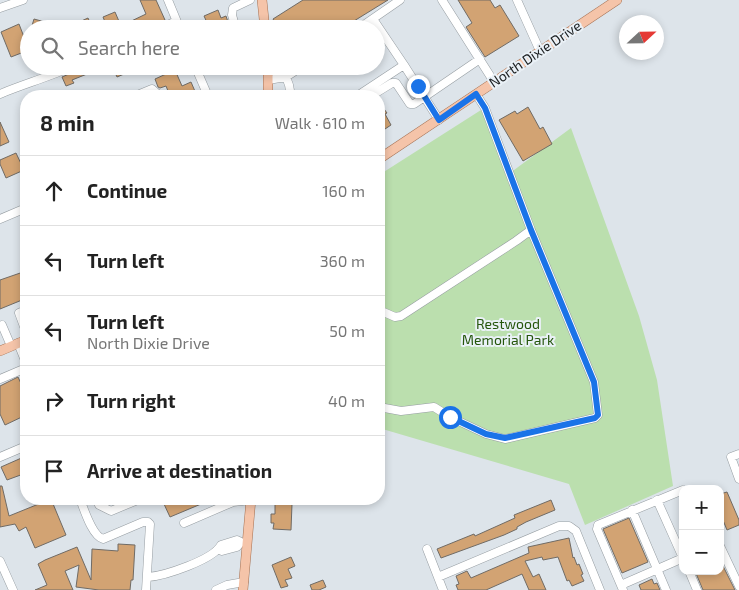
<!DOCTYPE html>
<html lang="en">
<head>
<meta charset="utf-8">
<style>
  body { margin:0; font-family:"Exo 2",sans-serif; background:#f6f6f6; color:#222 }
  .controls { position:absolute; right:15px; bottom:15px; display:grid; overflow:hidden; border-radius:10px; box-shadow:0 2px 8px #0003 }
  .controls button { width:45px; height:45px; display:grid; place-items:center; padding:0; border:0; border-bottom:1px solid #e0e0e0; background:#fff; color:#222; font:25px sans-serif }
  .compass { position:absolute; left:619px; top:15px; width:45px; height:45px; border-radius:50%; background:#fff; box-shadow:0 2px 8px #0003; rotate:68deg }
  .stop { position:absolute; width:15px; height:15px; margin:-11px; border:4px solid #1a73e8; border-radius:50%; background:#fff }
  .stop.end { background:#1a73e8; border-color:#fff; box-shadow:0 1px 5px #0008 }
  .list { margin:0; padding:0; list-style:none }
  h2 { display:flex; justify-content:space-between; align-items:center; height:65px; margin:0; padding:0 20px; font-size:21px }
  h2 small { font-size:16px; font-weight:400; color:#767676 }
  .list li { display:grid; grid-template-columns:32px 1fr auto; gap:15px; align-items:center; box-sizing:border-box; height:70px; padding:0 20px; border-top:1px solid #e0e0e0 }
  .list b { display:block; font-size:19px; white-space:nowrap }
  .list p { margin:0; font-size:16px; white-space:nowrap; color:#767676 }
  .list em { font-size:16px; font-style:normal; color:#767676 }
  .icon { flex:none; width:28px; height:28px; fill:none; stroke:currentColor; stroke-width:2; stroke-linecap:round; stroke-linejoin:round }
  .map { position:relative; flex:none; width:739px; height:590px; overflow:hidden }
  .search { position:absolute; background:#fff; box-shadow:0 2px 8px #0003; left:20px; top:20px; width:365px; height:55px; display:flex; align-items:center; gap:12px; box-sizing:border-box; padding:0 18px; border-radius:28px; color:#767676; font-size:19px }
  .panel { position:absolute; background:#fff; box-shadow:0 2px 8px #0003; left:20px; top:90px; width:365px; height:415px; border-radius:20px }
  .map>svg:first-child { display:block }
</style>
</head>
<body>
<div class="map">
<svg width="739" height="590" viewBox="0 0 739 590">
  <rect width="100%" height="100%" fill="#dde4ea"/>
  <path fill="#bbdfae" d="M481,110L510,173L571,128L639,316L657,380L673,486L585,525L569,484L379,428V175Z"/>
  <path fill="#d2a373" stroke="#706b65" d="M140,0H156L165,20L145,29H108L103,17L115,12L121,26L146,14Z
    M303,0H388L341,29H279L273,19Z
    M458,0H490L495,8L500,5L519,36L485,57L466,27L472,23Z
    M218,10L221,18L226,16L228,22L224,24L226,29H210L204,16Z
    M88,18L93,29H79L77,23Z
    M34,19L52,24L51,29H31Z
    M19,24L29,50L11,57L1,32Z
    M79,66H84L87,74L72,80L74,83L66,86L62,77L76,71Z
    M112,66H143L117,77Z
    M175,70L182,86L191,82L197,96H170L166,86L160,88L158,87L155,79Z
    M528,107L540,129L543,127L552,144L523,161L499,120L515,111L517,114Z
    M384,109L387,113L385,114L391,125L382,131L379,126V112Z
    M0,122L9,142L0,146Z
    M16,153L24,170L6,178L0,164V160Z
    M26,271V297L22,298V300L0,309V280Z
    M18,377L25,392L23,393L26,401V415L5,425L0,414V386Z
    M26,456V473L7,480L1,467Z
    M0,486H2L9,516L51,499L66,535L35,548L26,527L19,531L15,524L0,527Z
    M727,492L739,520V525L727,530L720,513V494Z
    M176,499H213L170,517L164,504Z
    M551,500L555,510L526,522L517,527V529L504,535L441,558L437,549L474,534L475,536L515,518L514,515Z
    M275,504H292L291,530L273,529L274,523H271V514H275Z
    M629,518L648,562L622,573L603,529Z
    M569,538L573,558L574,557L577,565L579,564L583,574L581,575L584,581L572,586L569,580L567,581L558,557L543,560L542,557L525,561L533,577L539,574L546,590H529L522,574L486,590H458L456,585L459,584L456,576L467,571L471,578L529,553L528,547Z
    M118,544L135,545L133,580H131L130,590H99L76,587L79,565L65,571L73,590H35L47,585L38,564L45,560L77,547L91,580L92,549L118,551Z
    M291,557L295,566L288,569L292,578L285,580L288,586L281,588L272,565Z
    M720,560L735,590H703L695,571H720Z
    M652,579L654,584L657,583L660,590H641L639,585Z
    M323,580L326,587L319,590H312L310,585Z"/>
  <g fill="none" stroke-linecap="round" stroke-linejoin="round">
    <g stroke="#969da2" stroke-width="9">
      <path id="minor" d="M168,0L180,29
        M442,0L494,82
        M517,0L540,51
        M0,8L23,0
        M373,19L404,65
        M159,29L176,21
        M236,29L232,15L233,8L250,0
        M250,29L264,23
        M358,29L400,0
        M195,66L208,96
        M286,77L289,85L291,96
        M268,80L286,77L303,66
        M0,94C24,84 49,77 73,66
        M135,96L152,89L160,96
        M357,96L404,65L439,120
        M371,96L392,83H396L410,104H414L480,59
        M0,219L26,208
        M26,310L19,313L26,332
        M379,310L395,317L401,316L516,241L531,230
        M0,326L2,325L11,346
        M18,343L26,363
        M0,379L26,368
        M379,407L401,411L434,407L450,417L486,434L505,439L595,418L598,415L594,382L531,230L485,108L476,94
        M739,454L731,457L739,479
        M0,457L26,446
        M80,499C84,509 92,536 103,539L143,522H148L150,524L146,590
        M97,499L99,505L111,511L140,499
        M657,500L683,558
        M632,510L666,590
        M184,523L233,502L251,500
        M720,546L739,586
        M427,549L443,590
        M0,561L13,590
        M689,571L697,590
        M148,577C164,576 213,560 221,545L237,540L241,542L237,547L222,551L219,550
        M438,577L559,526H569L576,531L600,590
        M621,585L683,558
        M216,590L227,585L244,582
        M623,590L597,529L598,525L683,490"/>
    </g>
    <g stroke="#a57153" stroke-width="10">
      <path id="major" d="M262,0L265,29
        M268,66V96
        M379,159L617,0
        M0,351L26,340
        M243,590L251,499"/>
    </g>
    <use href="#minor" stroke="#fff" stroke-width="8"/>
    <use href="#major" stroke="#f5c4a9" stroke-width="9"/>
  </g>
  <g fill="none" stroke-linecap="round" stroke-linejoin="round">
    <path stroke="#1a73e8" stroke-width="6" d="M418,86L439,120L476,94L485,108L531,230L594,382L598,415L595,418L505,438L486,434L450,417"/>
  </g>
  <g text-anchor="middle" stroke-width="4" stroke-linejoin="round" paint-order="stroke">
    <g font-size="14" fill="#1b1e20" stroke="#eaf1f7">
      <text transform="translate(535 54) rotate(-34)" y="5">North Dixie Drive</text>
    </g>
    <g font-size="14" fill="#25560c" stroke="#eaf1f7">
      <text x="508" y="329">Restwood<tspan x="508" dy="16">Memorial Park</tspan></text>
    </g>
  </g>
</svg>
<div class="controls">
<button>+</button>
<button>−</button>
</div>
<svg class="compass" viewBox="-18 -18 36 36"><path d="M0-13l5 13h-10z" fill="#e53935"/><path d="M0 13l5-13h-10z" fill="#767676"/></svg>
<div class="stop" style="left:450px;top:417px"></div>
<div class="stop end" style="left:418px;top:86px"></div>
<div class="search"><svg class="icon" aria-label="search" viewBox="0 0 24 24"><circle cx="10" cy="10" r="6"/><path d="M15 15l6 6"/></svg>Search here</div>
<section class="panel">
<h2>8 min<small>Walk · 610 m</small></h2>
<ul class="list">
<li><svg class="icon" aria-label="ahead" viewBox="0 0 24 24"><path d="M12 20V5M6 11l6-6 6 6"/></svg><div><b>Continue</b></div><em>160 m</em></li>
<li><svg class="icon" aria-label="left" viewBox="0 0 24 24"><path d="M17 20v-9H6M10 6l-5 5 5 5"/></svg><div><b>Turn left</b></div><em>360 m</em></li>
<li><svg class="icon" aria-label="left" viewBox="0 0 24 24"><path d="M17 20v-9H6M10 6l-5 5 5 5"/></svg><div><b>Turn left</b><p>North Dixie Drive</p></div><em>50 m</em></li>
<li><svg class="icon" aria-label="right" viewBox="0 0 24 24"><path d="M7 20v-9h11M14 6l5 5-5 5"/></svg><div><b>Turn right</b></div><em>40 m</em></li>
<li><svg class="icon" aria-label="arrive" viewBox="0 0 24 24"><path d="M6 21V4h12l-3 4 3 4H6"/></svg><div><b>Arrive at destination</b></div></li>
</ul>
</section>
</div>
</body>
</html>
